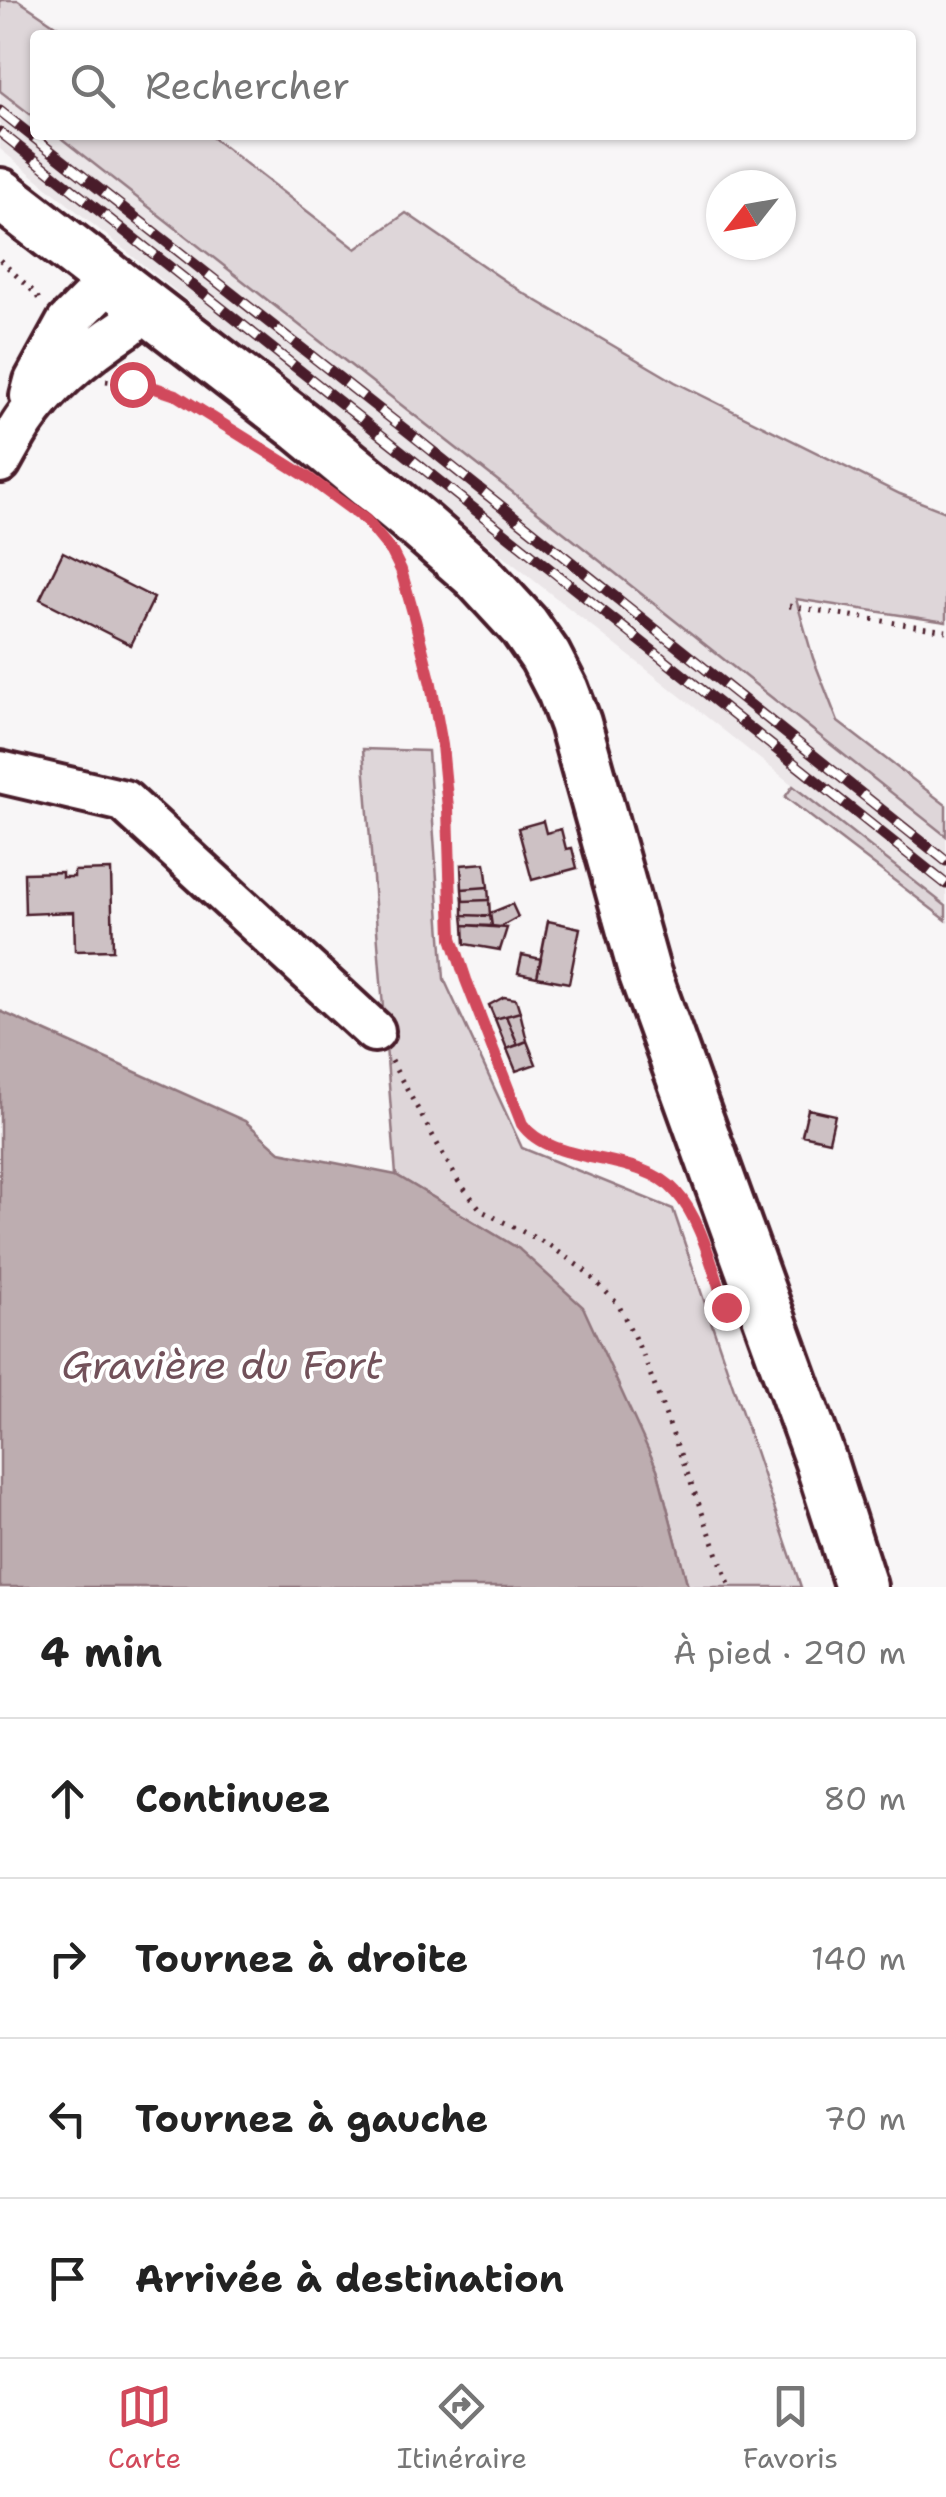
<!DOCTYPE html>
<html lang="fr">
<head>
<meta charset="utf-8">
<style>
  body { margin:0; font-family:"Shantell Sans",sans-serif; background:#f6f6f6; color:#222 }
  .compass { position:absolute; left:706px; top:170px; width:90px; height:90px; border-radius:50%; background:#fff; box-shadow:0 2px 8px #0004; rotate:239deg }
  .stop { position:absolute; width:30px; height:30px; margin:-22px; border:8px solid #d1495b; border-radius:50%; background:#fff }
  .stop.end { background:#d1495b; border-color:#fff; box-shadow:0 2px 10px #0008 }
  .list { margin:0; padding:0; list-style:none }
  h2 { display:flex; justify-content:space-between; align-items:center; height:130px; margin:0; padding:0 40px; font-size:42px }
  h2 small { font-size:32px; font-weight:400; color:#767676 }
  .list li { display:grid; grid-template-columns:65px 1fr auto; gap:30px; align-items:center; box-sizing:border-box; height:160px; padding:0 40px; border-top:2px solid #e0e0e0 }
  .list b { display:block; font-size:38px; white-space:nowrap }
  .list em { font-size:32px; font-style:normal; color:#767676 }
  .icon { flex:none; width:55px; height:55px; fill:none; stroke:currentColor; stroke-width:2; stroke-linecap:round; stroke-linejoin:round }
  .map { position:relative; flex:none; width:946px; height:1587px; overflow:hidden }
  .search { position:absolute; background:#fff; box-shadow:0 2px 8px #0004; left:30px; right:30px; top:30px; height:110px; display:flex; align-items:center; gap:25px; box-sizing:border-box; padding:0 35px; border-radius:10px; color:#767676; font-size:38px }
  .sheet { height:770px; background:#fff }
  nav { display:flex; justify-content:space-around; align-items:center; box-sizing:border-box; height:140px; border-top:2px solid #e0e0e0; background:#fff; font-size:28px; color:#767676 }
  nav a { display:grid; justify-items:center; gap:5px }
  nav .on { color:#d1495b }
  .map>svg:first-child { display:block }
</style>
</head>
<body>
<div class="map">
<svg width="946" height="1587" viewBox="0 0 946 1587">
  <rect width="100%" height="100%" fill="#f8f6f7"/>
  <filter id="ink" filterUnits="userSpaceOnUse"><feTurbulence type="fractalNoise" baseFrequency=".01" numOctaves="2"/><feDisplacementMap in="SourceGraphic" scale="20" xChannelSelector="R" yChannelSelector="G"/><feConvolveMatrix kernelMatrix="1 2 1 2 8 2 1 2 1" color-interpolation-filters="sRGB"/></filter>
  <g filter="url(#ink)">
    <path fill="#ebe6e8" d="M0,91L35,118V135H57L572,538L946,836V906L479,537L0,149Z"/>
    <path fill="#ded6d9" stroke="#947a82" stroke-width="2.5" d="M0,0H18L70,35H35V118L0,91Z
      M57,135H209L356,249L406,213L520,291L675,382L900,494L946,512V622L796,599L813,658L838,722L946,805V836L571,538Z
      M363,749L428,751L444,979L522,1148L673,1209L801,1587H688L657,1469L519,1249L396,1175Z
      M793,786L946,906V920L785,797Z"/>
    <path fill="#bdadb0" stroke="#8f747b" stroke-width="2.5" d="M0,1011L245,1121L280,1152L396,1175L519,1249L583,1307L657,1469L688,1587H0Z"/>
    <path fill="#cdc1c4" stroke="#4a1f2b" stroke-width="2.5" d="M63,552L154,598L131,645L40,599Z
      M543,821L546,833L561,829L566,849L572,848L577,868L532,880L518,828Z
      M485,863L488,887L462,889L461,865Z
      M111,870L113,950L75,951L74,912L25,914L24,873L62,872V877H74V871Z
      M488,887L489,900L463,901L462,889Z
      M489,900L490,916L463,915V901Z
      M512,904L518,917L500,927L492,926L490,913Z
      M463,915L490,916L492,926L464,925Z
      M548,921L580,928L569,983L537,977Z
      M464,925L507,928L500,950L465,944Z
      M522,955L541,959L537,977L518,973Z
      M504,997L516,999L520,1012L495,1019L489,1005Z
      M520,1012L527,1041L518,1045L506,1016Z
      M506,1016L518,1045L507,1049L495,1019Z
      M527,1041L536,1064L516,1071L507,1049Z
      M808,1109L835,1115L829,1141L802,1135Z"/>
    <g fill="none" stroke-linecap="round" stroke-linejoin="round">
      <g stroke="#4a1f2b" stroke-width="48">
        <path id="minor" d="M31,396L35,381L67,323L111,279
          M0,462C8,448 15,434 24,421C50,382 90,351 128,326
          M0,772L124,801L374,1031"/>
      </g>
      <g stroke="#4a1f2b" stroke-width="58">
        <path id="major" d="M0,194L300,426L421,526L477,575L524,626L545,656L563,691L575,723L645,974L820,1459L861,1587"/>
      </g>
      <path stroke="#4a1f2b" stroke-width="5" stroke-dasharray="2.5 8" stroke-linecap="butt" d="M0,260L37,295L40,304
        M106,381L151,387L176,395L271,455
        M394,556L401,570L415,620L431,684L442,745L448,808L452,938L466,980L522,1124C535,1142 550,1145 570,1151C612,1162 658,1167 685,1203
        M789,606L946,631
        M391,1061L458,1181L482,1211L549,1245L584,1270L618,1304L643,1355L730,1587"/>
      <use href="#minor" stroke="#fff" stroke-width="40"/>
      <use href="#major" stroke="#fff" stroke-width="50"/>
      <g stroke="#4a1f2b" stroke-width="11">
        <path id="rail" d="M0,111L421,442L946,861
          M0,132L946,884"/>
      </g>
      <use href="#rail" stroke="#fff" stroke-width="8" stroke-dasharray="22" stroke-linecap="butt"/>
    </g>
  </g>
  <g fill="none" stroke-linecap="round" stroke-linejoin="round" filter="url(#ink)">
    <path stroke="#d1495b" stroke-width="12" d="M132,384L152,387L176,395L306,476L366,520L392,552L401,570L415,620L431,684L442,745L448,808L452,938L466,980L522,1124C552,1167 639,1150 676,1192C702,1220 713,1272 726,1307"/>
  </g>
  <g text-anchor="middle" stroke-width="8" stroke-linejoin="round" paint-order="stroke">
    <g font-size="40" font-style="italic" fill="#72515a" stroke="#fff">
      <text x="222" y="1379">Gravière du Fort</text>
    </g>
  </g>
</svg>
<svg class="compass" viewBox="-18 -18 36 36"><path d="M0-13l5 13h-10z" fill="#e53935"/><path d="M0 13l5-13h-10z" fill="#767676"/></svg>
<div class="stop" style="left:132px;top:384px"></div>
<div class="stop end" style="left:726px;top:1307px"></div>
<div class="search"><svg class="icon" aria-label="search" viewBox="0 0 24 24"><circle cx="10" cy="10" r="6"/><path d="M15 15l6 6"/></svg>Rechercher</div>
</div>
<section class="sheet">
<h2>4 min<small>À pied · 290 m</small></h2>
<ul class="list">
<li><svg class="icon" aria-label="ahead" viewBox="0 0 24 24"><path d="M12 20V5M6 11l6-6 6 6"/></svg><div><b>Continuez</b></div><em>80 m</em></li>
<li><svg class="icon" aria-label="right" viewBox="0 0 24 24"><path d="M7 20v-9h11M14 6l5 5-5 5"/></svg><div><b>Tournez à droite</b></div><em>140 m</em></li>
<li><svg class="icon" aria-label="left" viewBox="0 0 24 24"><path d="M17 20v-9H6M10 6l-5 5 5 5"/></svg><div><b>Tournez à gauche</b></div><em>70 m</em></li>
<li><svg class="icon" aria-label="arrive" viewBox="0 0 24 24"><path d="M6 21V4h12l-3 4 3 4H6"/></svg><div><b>Arrivée à destination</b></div></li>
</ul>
</section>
<nav>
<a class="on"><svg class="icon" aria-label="map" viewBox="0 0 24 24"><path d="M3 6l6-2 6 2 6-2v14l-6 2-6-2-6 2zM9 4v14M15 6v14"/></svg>Carte</a>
<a><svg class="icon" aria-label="directions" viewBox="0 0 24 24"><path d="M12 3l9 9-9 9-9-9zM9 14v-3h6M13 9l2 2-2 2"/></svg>Itinéraire</a>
<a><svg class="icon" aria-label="saved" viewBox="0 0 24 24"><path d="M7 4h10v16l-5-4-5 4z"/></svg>Favoris</a>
</nav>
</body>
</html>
